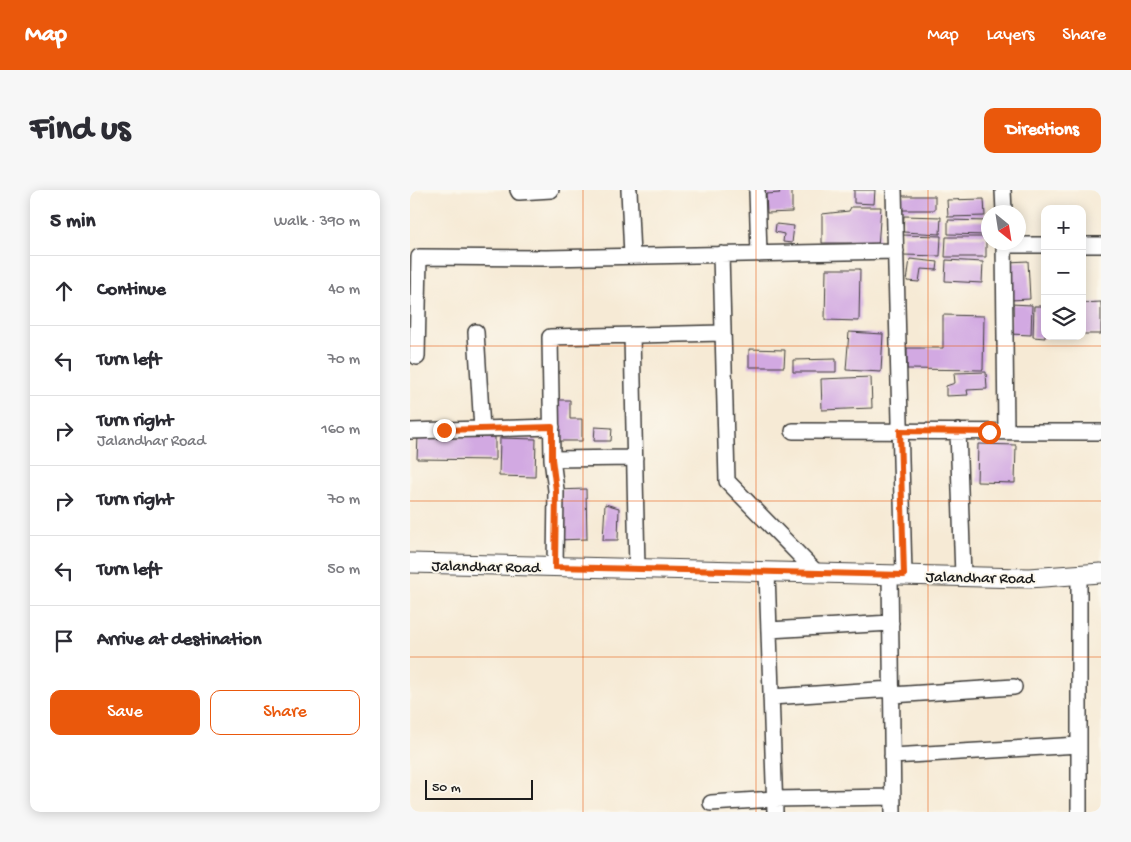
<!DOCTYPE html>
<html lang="en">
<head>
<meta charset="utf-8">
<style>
  body { margin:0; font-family:"Gochi Hand",sans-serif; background:#f7f7f7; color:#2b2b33 }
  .controls { position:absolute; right:15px; top:15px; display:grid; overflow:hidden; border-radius:10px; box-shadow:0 2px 12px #0003 }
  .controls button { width:45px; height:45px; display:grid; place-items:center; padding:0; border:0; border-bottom:1px solid #e1e1e2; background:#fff; color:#2b2b33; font:25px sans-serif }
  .compass { position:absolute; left:571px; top:15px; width:45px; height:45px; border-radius:50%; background:#fff; box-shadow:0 2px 12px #0003; rotate:150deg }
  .scale { position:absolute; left:15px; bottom:12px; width:108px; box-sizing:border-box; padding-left:5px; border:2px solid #1c1c1c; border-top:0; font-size:14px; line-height:18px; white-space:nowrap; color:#1c1c1c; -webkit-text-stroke:4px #fbf7ec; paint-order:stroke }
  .stop { position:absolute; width:15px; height:15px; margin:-11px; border:4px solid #ea580c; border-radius:50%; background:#fff }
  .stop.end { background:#ea580c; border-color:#fff; box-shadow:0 1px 5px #0008 }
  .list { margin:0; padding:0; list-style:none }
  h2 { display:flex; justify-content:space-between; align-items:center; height:65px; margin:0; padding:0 20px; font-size:21px }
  h2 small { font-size:16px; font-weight:400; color:#7c7c81 }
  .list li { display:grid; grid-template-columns:32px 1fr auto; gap:15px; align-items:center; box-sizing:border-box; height:70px; padding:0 20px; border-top:1px solid #e1e1e2 }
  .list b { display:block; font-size:19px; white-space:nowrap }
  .list p { margin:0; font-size:16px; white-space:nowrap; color:#7c7c81 }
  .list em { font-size:16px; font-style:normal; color:#7c7c81 }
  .actions { display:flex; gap:10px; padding:15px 20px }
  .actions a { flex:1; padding:11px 0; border:1px solid #ea580c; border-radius:10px; text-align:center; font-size:18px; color:#ea580c }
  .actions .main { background:#ea580c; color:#fff }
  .icon { flex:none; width:28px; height:28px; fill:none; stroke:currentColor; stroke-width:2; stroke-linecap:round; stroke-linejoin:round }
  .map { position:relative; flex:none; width:691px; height:622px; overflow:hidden; border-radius:10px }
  header { display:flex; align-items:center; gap:30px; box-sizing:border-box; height:70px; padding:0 25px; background:#ea580c; color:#fff }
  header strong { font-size:24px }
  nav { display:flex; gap:28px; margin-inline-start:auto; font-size:18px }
  .intro { display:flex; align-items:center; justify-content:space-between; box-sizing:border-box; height:120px; padding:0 30px }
  h1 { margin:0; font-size:35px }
  .button { padding:12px 22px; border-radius:10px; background:#ea580c; color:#fff; font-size:18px; font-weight:700 }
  main { display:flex; gap:30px; padding:0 30px }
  aside { flex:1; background:#fff; border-radius:10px; box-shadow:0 2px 12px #0003 }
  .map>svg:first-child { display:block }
</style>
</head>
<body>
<header>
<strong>Map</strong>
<nav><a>Map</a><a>Layers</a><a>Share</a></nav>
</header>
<div class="intro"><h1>Find us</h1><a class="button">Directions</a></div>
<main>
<aside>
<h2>5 min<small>Walk · 390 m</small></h2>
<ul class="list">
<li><svg class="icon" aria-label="ahead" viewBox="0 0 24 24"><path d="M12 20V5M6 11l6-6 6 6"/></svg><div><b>Continue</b></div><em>40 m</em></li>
<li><svg class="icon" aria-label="left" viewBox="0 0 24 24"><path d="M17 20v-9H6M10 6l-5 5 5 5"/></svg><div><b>Turn left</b></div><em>70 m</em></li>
<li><svg class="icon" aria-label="right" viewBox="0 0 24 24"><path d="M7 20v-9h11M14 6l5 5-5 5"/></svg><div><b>Turn right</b><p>Jalandhar Road</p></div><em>160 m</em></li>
<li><svg class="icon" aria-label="right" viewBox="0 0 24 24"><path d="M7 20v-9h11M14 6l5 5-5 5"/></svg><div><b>Turn right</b></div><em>70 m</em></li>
<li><svg class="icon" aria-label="left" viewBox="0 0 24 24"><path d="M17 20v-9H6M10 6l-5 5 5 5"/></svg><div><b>Turn left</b></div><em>50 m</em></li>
<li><svg class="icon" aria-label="arrive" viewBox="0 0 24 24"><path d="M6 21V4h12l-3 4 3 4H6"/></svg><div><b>Arrive at destination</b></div></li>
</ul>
<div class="actions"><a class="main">Save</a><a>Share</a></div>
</aside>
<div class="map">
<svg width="691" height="622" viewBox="0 0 691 622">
  <rect width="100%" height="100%" fill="#fbf7ec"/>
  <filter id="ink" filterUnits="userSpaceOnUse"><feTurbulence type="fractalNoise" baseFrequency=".02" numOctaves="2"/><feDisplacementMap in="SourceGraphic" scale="10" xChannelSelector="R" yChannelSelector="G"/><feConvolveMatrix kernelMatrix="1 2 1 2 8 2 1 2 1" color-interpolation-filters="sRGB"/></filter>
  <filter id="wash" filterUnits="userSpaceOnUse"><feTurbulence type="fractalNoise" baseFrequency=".0096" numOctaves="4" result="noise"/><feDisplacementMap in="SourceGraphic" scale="20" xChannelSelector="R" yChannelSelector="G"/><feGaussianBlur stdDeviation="1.12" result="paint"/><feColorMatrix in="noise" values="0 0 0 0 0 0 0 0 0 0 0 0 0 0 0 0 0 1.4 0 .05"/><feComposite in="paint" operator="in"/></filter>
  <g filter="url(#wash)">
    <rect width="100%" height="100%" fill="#f6ead5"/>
    <g id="blocks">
      <path fill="#d2a9e2" d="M368,0H382V22L357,23L356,4L370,3Z
        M444,0H465L464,14L444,13Z
        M491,6H525V20H491Z
        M574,9L575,26L538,27L537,10Z
        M441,17H471L468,57L442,59V53H412V24L439,21Z
        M494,26L531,27L530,44L493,42Z
        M538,30L577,31V45L538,44Z
        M366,34L384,36L382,53L373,52L374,44L365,42Z
        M493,45L531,46L530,66L493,65Z
        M536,47H576V67H535Z
        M500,69L528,72L527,80L511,79L509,92L497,91Z
        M536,70L573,72L572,93L535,91Z
        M618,71L620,109L600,110L598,72Z
        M416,79H450L449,131L415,130Z
        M691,112V144H672V113Z
        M601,114L622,115L621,145L600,144Z
        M624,116H635V148L623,147Z
        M533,125L574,126L573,180L497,179V158H533Z
        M439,142L473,144L471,182L436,180Z
        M339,159L375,160L374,177H339Z
        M426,169V182H383V170Z
        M576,182L577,199L557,200L558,205L536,206V196L545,193L544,183Z
        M461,187L462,218L412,220L411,189Z
        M146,210H160V229H172V251H146Z
        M185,237L202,238L201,251H184Z
        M8,246L85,247V270L7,269Z
        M90,248L126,249L125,287L89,286Z
        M568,254L606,255L605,293L567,292Z
        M176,299L177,349L147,350L146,300Z
        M195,314L209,318L208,350H193Z"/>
    </g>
  </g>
  <g filter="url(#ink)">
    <use href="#blocks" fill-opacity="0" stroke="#3d3b38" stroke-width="1"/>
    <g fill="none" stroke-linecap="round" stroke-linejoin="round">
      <g stroke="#3d3b38" stroke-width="18">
        <path id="minor" d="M108,0L109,2L141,0
          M219,0L222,66
          M347,0L349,64
          M484,0L494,385
          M593,0L594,22
          M594,52L596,242
          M594,55H635
          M672,55H691
          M311,64L317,291L407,383
          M66,142L72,239
          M222,145L227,379
          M7,167L9,67L136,68L486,61
          M0,241L142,237
          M383,241L691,242
          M548,241L553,386
          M142,269L225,268
          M145,377L146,300L142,269L140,147L313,143
          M357,382L365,622
          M480,385L483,622
          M359,440L481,433
          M482,505L604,497
          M361,507L482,499
          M482,566L669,555
          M301,613L364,609L483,607
          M669,622V385"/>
      </g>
      <g stroke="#3d3b38" stroke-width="21">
        <path id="major" d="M0,373L619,388L691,383"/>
      </g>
      <use href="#minor" stroke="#fff" stroke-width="15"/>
      <use href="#major" stroke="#fff" stroke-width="19"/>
    </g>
  </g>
  <g fill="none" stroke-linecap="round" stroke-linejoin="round" filter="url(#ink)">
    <path stroke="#ea580c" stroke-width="6" d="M34,240L142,237V269L146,300L145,377L494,385L490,241L579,242"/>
  </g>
  <path fill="none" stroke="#e8590c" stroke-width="1" stroke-opacity="0.55" d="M173,0V622M346,0V622M518,0V622M0,156H691M0,311H691M0,467H691"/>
  <g text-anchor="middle" stroke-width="4" stroke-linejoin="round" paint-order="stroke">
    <g font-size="16" fill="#1c1c1c" stroke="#fbf7ec">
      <text transform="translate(76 375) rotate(1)" y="6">Jalandhar Road</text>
      <text transform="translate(570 386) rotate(1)" y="6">Jalandhar Road</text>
    </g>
  </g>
</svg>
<div class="controls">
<button>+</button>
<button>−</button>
<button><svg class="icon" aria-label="layers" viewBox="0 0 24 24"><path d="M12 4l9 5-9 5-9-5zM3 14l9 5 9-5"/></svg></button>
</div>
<svg class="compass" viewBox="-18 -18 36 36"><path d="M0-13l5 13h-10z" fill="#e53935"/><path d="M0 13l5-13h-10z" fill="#7c7c81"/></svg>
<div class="scale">50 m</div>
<div class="stop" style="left:579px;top:242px"></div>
<div class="stop end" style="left:34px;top:240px"></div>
</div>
</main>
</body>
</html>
